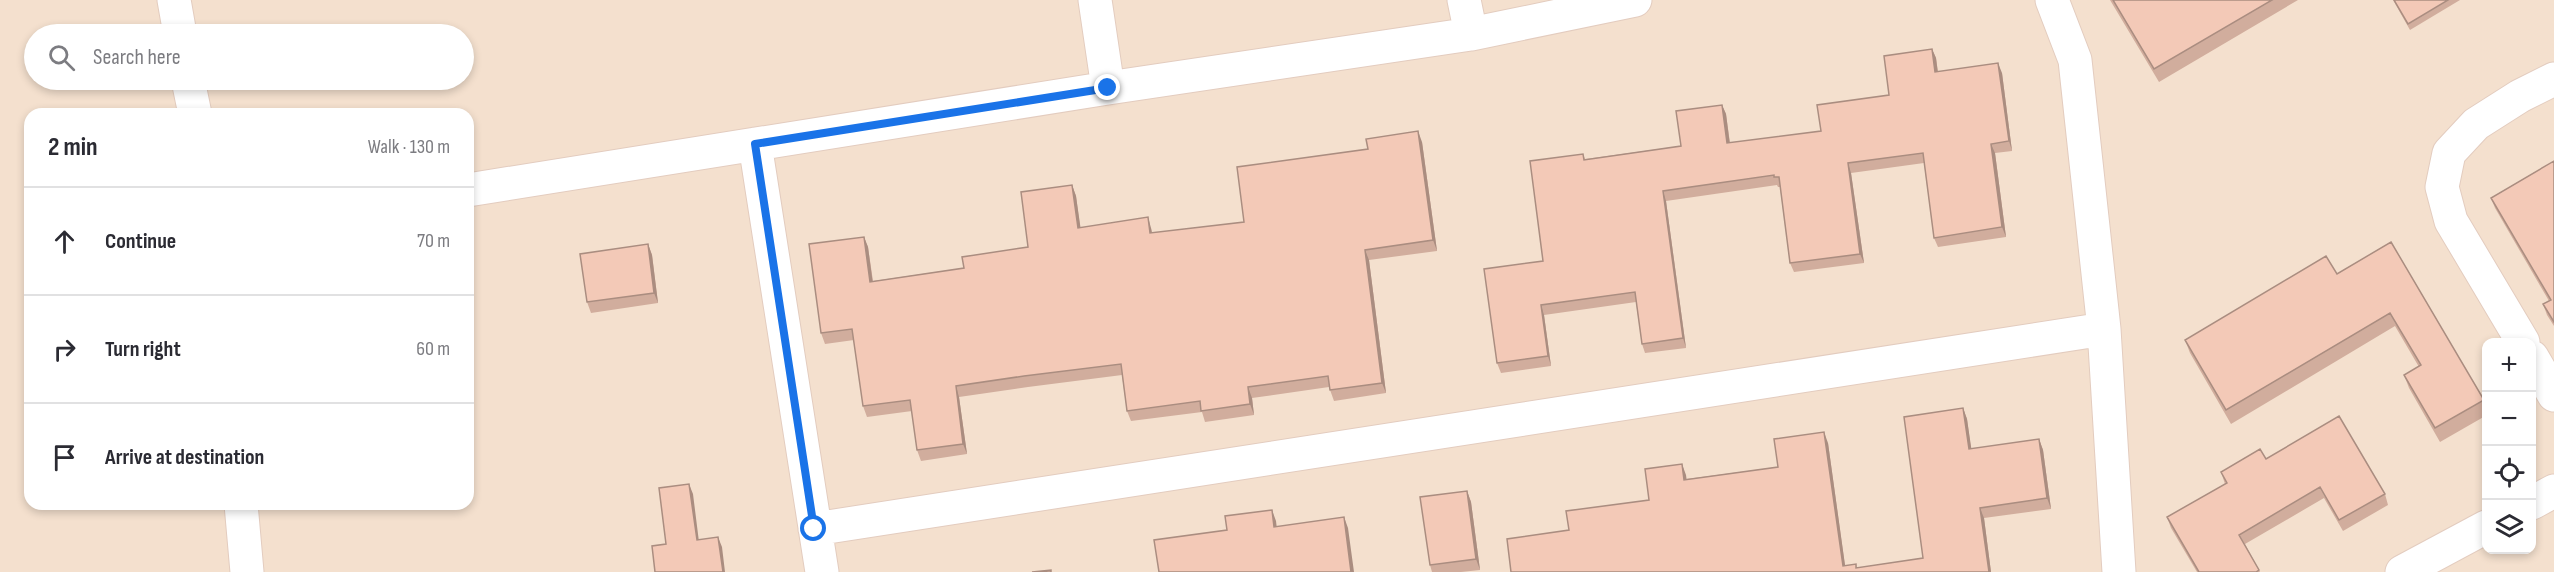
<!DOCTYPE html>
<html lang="en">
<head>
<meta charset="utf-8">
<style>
  body { margin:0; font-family:"Sofia Sans Condensed",sans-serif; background:#f7f7f7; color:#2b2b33 }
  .controls { position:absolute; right:18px; bottom:18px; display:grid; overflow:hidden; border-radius:12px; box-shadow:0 3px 9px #0003 }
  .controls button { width:54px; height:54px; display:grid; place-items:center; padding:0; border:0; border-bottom:2px solid #e1e1e2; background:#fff; color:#2b2b33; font:30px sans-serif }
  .stop { position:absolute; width:18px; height:18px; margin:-14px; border:4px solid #1a73e8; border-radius:50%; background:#fff }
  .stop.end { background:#1a73e8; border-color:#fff; box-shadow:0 2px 6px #0008 }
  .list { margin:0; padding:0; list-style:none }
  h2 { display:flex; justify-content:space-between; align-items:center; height:78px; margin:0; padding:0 24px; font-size:26px }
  h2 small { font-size:20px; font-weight:400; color:#7c7c81 }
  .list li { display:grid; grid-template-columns:39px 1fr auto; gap:18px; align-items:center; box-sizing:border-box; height:108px; padding:0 24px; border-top:2px solid #e1e1e2 }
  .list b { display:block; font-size:22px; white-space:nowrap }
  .list em { font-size:20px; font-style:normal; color:#7c7c81 }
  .icon { flex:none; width:33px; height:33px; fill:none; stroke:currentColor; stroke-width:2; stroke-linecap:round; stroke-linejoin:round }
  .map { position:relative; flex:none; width:2554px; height:572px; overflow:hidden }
  .search { position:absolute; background:#fff; box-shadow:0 3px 9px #0003; left:24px; top:24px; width:450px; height:66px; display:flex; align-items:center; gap:15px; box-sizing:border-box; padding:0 21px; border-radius:33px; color:#7c7c81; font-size:22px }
  .panel { position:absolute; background:#fff; box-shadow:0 3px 9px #0003; left:24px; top:108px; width:450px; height:402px; border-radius:18px }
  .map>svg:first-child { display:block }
</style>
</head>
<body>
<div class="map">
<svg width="2554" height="572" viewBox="0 0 2554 572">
  <rect width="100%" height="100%" fill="#fdefe0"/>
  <path fill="#f4e0ce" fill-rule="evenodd" d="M0,0H2554V572H0ZM34,34H464V80H34ZM30,114H468V504H30ZM2486,342H2532V550H2486Z"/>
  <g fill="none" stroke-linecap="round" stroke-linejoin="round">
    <g stroke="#e3ccbf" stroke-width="35">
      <path id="minor" d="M174,0L180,34
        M1095,0L1108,88
        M1464,0L1471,34
        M2052,0L2075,60L2104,329L2119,572
        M188,80L195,114
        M755,144L822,572
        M468,190L1108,88L1471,34L1635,0
        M2523,342L2451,221L2442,187L2449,153L2476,124L2520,96L2554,79
        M2532,357L2554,395
        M2532,503L2554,491
        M241,504L247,572
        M815,529L2104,329
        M2402,572L2486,527"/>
    </g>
    <use href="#minor" stroke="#fff" stroke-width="33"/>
  </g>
  <path fill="#d1ad9d" d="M2110,0H2298L2159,82Z
    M2393,0H2460L2410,30Z
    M1932,49L1936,58L1938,72L2002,73L2012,151L1995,153L2006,237L1938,247L1934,238L1924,163L1851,173L1864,263L1794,272L1790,263L1780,187H1778L1777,185L1666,201L1686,348L1645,353L1642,344L1636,302L1544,315L1551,366L1501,373L1497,363L1543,261L1583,154L1585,159L1681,146L1722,105L1726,114L1730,143L1821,131L1889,95Z
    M1422,142L1437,251L1369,260L1386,393L1334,401L1329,387L1252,398L1254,415L1205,422L1202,412L1131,421L1127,411L1122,375L1028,387L959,397L967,454L921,461L917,450L912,411L867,417L863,406L854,340L825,344L821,333L864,237L868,247L873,281L964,268L1028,247L1072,185L1076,196L1080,227L1151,228L1152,233L1244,222Z
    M2554,161V326L2547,315L2543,304L2549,301L2495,208L2491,198Z
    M2391,242L2484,400L2487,407V415L2440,442L2409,388L2404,375L2419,367L2395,326L2231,424L2190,353L2185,340L2337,274Z
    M648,244L652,255L658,303L591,313L587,302Z
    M1963,408L1967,419L1971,449L2039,439L2043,450L2051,509L1984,518L1991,572H1511L1569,530L1649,500L1682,464L1686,479L1778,467L1828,443L1845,566L1856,564L1857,568L1923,558Z
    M2266,459L2385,494L2388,505L2343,531L2324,498L2245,544L2260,572H2197L2171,528L2167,517L2225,484L2221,472Z
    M1467,491L1471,502L1480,570L1461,572H1432L1430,565Z"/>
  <path fill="#aa8d80" d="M1932,49L1936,58L1939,82L1935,72Z
    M1998,63L2002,73L2012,151L2009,141Z
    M1722,105L1726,114L1731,153L1727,143Z
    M1418,131L1422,142L1437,251L1433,240Z
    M1991,144L1995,153L2006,237L2002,227Z
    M1848,163L1851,173L1864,263L1860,254Z
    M1072,185L1076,196L1082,238L1078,228Z
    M1663,191L1666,201L1686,348L1683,338Z
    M1148,217L1151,228L1154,244L1150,233Z
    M864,237L868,247L874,292L870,282Z
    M648,244L652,255L658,303L654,293Z
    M1365,250L1369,260L1386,393L1382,383Z
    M1541,305L1544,315L1551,366L1548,356Z
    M956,386L959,397L967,454L963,444Z
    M1248,387L1252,398L1254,415L1250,404Z
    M1963,408L1967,419L1973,460L1969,449Z
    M1824,432L1828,443L1846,572L1843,566Z
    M2039,439L2043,450L2051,509L2047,498Z
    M1682,464L1686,475L1688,490L1684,480Z
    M689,484L693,494L700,550L697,540Z
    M1467,491L1471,502L1480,570L1476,559Z
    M1980,508L1984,518L1991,572H1989Z
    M1272,510L1276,521L1278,538L1274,527Z
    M1344,517L1348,528L1354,572H1351Z
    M718,537L722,547L725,572H723Z"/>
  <path fill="#f3c9b7" stroke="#aa8d80" stroke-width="1.5" d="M2113,0H2272L2154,69Z
    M2394,0H2448L2408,24Z
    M1932,49L1935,72L1998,63L2009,141L1991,144L2002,227L1934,238L1923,153L1848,163L1860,254L1790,263L1779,177H1774V175L1663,191L1683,338L1642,344L1635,292L1541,305L1548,356L1497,363L1484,269L1543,261L1530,161L1583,154L1584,160L1681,146L1676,111L1722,105L1727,143L1821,131L1817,105L1889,95L1884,56Z
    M1418,131L1433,240L1365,250L1382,383L1330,390L1328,376L1248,387L1250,404L1201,411L1200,401L1127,411L1121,364L1024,376L956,386L963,444L917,450L910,400L863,406L852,329L821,333L809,244L864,237L870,282L964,268L962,257L1028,247L1021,192L1072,185L1078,228L1148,217L1150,233L1244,222L1237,167L1368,149L1366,139Z
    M2554,161V322L2543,304L2551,300L2491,198Z
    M2391,242L2484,400L2435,428L2404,375L2421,365L2390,313L2226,410L2185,340L2326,256L2337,274Z
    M648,244L654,293L587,302L580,254Z
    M1963,408L1969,449L2039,439L2047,498L1980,508L1989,572H1511L1507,539L1569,530L1566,511L1649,500L1645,469L1682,464L1684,480L1778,467L1774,439L1824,432L1843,566L1856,564V568L1923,558L1904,417Z
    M2339,416L2385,494L2339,520L2320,487L2239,535L2259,570L2256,572H2199L2167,517L2227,483L2221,472L2260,449L2266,459Z
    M689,484L697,540L718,537L723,572H655L652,546L666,544L659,488Z
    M1467,491L1476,559L1430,565L1420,497Z
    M1272,510L1274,527L1344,517L1351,572H1159L1154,540L1227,530L1225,516Z
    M1051,570V572H1032Z"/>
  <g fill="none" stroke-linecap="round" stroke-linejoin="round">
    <path stroke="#1a73e8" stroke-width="8" d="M814,529L755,144L1108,88"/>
  </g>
</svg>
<div class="controls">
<button>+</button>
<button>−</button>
<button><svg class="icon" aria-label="locate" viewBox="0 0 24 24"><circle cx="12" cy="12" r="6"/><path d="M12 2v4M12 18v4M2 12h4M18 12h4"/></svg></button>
<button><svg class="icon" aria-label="layers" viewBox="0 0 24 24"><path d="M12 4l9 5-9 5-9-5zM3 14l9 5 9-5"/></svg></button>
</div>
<div class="stop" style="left:814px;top:529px"></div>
<div class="stop end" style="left:1108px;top:88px"></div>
<div class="search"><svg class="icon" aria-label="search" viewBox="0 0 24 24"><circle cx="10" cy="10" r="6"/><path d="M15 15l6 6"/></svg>Search here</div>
<section class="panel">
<h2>2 min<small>Walk · 130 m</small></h2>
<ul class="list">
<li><svg class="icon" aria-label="ahead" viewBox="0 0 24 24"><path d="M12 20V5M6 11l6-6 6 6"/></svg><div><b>Continue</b></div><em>70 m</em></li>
<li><svg class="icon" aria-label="right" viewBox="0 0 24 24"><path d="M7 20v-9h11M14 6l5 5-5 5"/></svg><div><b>Turn right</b></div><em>60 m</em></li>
<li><svg class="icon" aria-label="arrive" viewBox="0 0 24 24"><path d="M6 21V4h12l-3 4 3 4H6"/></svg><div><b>Arrive at destination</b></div></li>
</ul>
</section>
</div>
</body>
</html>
